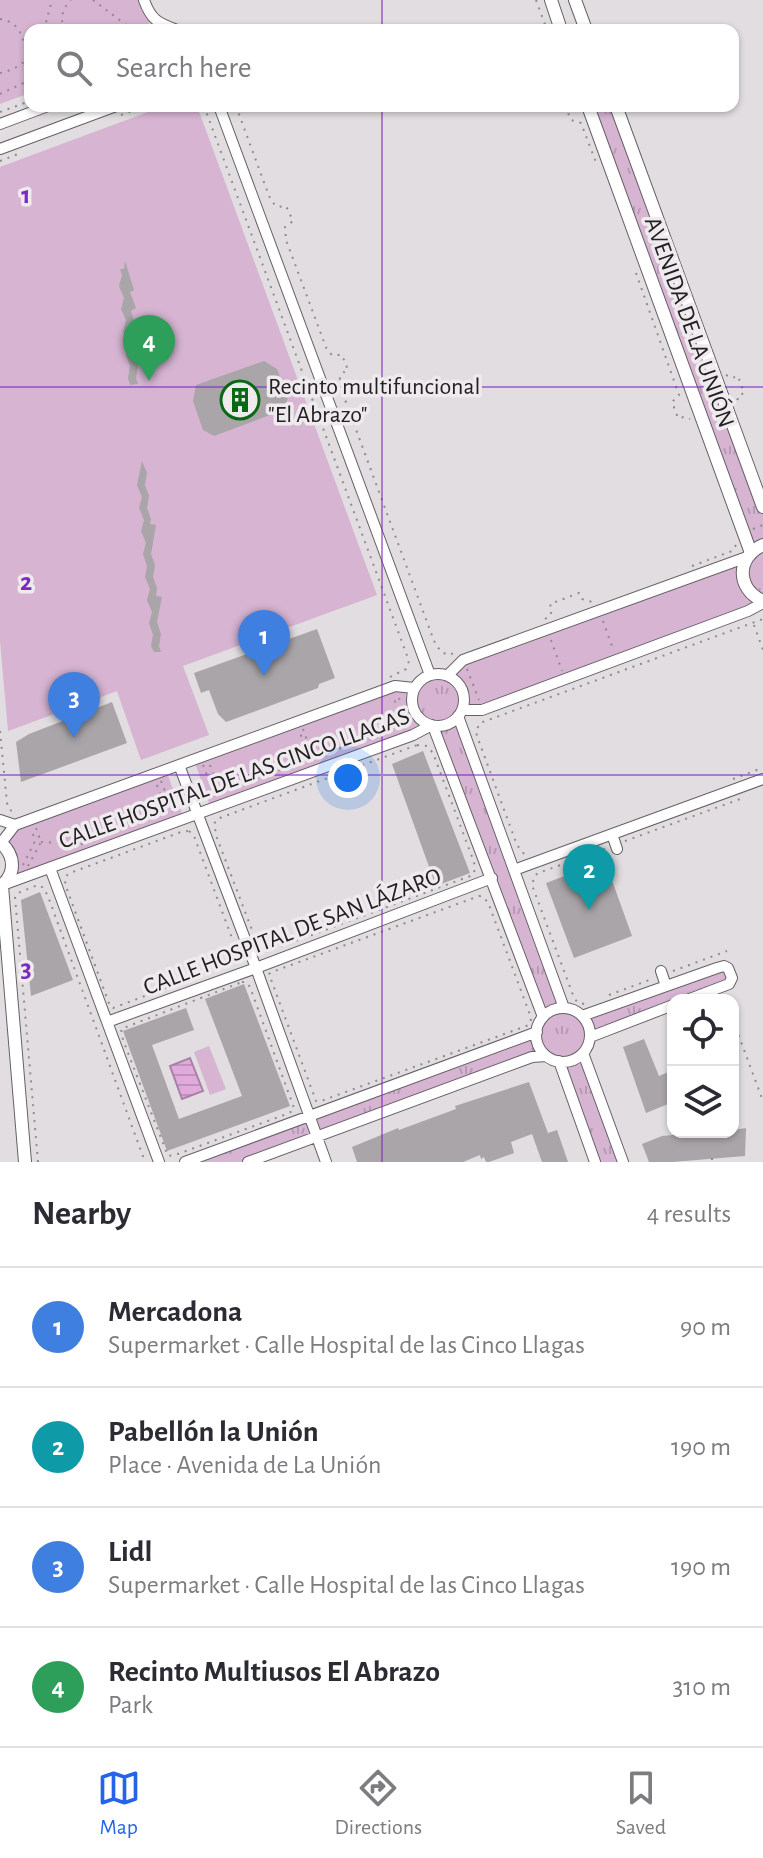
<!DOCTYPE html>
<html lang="en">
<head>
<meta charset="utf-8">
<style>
  body { margin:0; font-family:"Alegreya Sans",sans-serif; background:#f2f2f3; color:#2b2b33 }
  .controls { position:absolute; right:24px; bottom:24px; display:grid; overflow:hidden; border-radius:16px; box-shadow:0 2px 6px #0004 }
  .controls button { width:72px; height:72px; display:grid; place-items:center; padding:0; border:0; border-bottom:2px solid #e1e1e2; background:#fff; color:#2b2b33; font:40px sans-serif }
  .you { position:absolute; left:348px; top:778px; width:28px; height:28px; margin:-20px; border:6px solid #fff; border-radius:50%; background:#1a73e8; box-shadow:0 0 0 12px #1a73e833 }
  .badge { display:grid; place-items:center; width:52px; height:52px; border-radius:50%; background:#2563eb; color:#fff; font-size:26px; font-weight:700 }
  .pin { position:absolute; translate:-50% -66px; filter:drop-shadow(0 2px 4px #0008) }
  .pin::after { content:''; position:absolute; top:42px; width:28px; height:24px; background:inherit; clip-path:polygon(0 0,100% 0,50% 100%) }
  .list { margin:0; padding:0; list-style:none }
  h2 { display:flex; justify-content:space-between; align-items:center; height:104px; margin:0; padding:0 32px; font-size:34px }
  h2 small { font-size:26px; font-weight:400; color:#7c7c81 }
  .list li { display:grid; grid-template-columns:52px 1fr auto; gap:24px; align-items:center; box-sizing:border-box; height:120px; padding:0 32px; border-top:2px solid #e1e1e2 }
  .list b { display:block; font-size:30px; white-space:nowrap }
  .list p { margin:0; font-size:26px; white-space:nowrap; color:#7c7c81 }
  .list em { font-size:26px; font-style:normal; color:#7c7c81 }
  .icon { flex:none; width:44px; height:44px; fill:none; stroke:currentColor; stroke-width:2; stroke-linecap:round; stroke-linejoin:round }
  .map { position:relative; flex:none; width:763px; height:1162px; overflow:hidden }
  .search { position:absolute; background:#fff; box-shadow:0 2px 6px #0004; left:24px; right:24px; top:24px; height:88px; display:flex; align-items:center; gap:20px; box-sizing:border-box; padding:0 28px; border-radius:16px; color:#7c7c81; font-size:30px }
  .sheet { height:584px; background:#fff }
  nav { display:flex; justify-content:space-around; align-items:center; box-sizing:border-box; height:112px; border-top:2px solid #e1e1e2; background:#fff; font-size:22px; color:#7c7c81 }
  nav a { display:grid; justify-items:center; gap:4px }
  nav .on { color:#2563eb }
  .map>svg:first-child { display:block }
</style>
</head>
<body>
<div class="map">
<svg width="763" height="1162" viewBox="0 0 763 1162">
  <defs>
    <pattern id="grass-tufts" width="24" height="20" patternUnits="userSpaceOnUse" patternTransform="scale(2)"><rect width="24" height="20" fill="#d6b4d2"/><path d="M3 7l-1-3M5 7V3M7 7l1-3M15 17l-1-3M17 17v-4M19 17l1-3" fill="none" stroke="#b79ab4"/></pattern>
    <pattern id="water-rules" width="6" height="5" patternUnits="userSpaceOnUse" patternTransform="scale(2)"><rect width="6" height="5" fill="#e1aadd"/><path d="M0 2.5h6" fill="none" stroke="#c192bd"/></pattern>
  </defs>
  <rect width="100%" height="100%" fill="#e1dde0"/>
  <path fill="url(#grass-tufts)" d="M588,106H616L763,507V601L747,590V557Z
    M433,673C458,673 470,695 458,716L564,1008L577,1012L583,1016L724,966L732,978L688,1000H673V1006L590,1038L583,1053L623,1162H595L559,1062L546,1056L248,1162H185L537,1032L543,1017L442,749C437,741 432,729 425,722C404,702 408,687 433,673Z"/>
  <path fill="#d6b4d2" d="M0,0H141L152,30H30V93L0,104Z
    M164,106H197L377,595L183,666L209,735L141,760L117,691L8,731L0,641V167Z
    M747,557L743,579L763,601L482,710H462C466,694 461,683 448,675L463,660Z
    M395,686L414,688C408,705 415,719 432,725L211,809L194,760Z
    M166,770L184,819L10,877L7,848L8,832Z
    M209,1046L226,1089L210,1095L194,1052Z"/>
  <path fill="url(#water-rules)" stroke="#a881a5" stroke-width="2" d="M190,1058L203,1091L182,1099L170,1066Z"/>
  <path fill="#a9a5a8" d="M125,261L134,290L130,292L136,308L131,311L130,309L138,331L132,333L136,343L134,355L138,366L136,378L138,384L130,385L128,378L130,366L126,355L128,344L123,332L126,320L121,309L124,298L119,286L122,275L120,269H124Z
    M264,361L277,369L288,398L283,410L214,436L203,430L193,401L196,385Z
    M142,461L147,473L145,485L149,496L147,508L151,519L150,524L156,525L151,554L155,565L153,577L157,588L156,596L162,597L157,622L161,634L159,646L161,652H154L151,646L153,635L149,623L152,612L147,600L150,589L145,577L147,566L143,554L146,543L141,531L144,520L139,508L142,497L137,485Z
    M317,629L335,678L319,684L318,688L226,722L218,714L209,690L201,693L194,673Z
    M112,702L127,743L21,782L16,742L29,734Z
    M423,751L470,873L436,886L392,764Z
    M605,861L632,936L574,958L546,883Z
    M40,892L73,980L31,996L21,900Z
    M244,984L290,1106L167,1151L123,1031L186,1008L194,1030L152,1045L179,1119L242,1096L205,999Z
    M644,1039L659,1076L673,1070V1102L646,1113L623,1047Z
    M529,1082L548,1133L557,1130L568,1162H542L532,1134L511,1142L514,1153L489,1162H486L484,1157L481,1159L480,1155L463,1162H357L352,1147L398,1128L399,1130L456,1109L455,1106Z
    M746,1128L745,1156L672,1162H649L642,1144L662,1136L706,1132H733V1130Z"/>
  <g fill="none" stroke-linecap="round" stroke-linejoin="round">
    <g stroke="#656164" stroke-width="12">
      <path id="minor" d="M144,0C151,20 158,23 177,30
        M219,106L430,675
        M0,124L48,106
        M0,149L116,106
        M412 700a26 26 0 1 1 52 0a26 26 0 1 1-52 0Z
        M448,675L463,660L747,557
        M462,710H482L748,611L763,603
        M458,716L564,1008
        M433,726L543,1017
        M179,765L256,968L326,1162
        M0,820L15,825L395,686L414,688
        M612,834L617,849
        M1,843L15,825
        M50,868L159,1162
        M514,870L763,779
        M5,884L413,735L432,725
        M661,971L666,986
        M536 1035a27 27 0 1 1 54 0a27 27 0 1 1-54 0Z
        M582,1016L717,968L724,966L728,968L732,978L729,984L687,1000
        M107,1022L256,968L492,878
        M590,1037L673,1005
        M583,1053L623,1162
        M559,1061L595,1162
        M185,1162L537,1032
        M248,1162L532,1057L546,1056"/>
    </g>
    <g stroke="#656164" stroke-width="14">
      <path id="major" d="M551,0L561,30
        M575,0L586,30
        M588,106L751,553
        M616,106L763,507
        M763,545C736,557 736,589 763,601
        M0,842C16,856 16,874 0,887
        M2,886L25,1162"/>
    </g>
    <path stroke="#8f8c8e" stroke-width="2" stroke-dasharray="2 6" stroke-linecap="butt" d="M93,0L133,30
      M536,0L547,30
      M0,19C22,22 24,41 27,60
      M209,27L212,30
      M44,30L52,0
      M64,30C60,18 62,9 71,0
      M0,73C11,71 23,65 30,55
      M0,94L30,80
      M204,106L409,661L406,669L390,677
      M236,106L269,196L273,203L278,207L286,206L293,221L285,227L286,240L327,350L332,355H342L348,370C340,373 339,378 340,386L434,641L441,652L449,655L456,652
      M565,106L571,120L581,123L597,165
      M0,112L30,101
      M121,115L146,106
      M0,161L18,154
      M636,273L679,395L672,402L678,418L684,417L690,419
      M726,375L732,378L738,376L744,393L738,396L737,404
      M753,529L763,525
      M692,566L732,551L736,545
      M545,619L550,616L552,610L550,604L579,593L582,599L592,602
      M603,621L613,649
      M754,625L763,650
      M551,640L562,671
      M467,669L479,700
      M399,698L409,726
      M303,729L313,757
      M0,731L7,803L10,810L16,813
      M417,745L427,746L433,753L474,862L475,869L473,875L266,952L260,951L217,838L214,824L217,819Z
      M309,758L320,757L356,741L369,740L385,729L404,727L393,696
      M203,765L215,797
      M210,765L220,793
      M733,779L762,768
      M161,781L173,812
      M157,785L167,813
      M220,793L233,786L248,784L266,773L295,767L309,758L299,730
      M134,826L147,817L161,816
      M189,831L194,836L239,957L238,961L113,1008L110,1006L65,884L66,876L70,873L181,832Z
      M93,841L118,829L128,827
      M625,841L743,798
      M41,842L83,844
      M524,854L517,845L477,736L476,731L480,723L763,619
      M23,865L35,841L32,831
      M28,866L41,842L36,828
      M479,896L484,897L489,905L529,1012L531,1019L529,1025L321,1101H316L269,974L272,972Z
      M673,971L727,951
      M242,982H246L250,987L294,1108L293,1111L284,1115L175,1155L168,1156L123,1040L121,1029Z
      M609,995L652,979
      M717,1000H718
      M584,1004L577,1002L573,995L532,885L535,875L541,872L608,848
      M733,1007L738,1006
      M733,1020L763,1101
      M712,1158V1162
      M38,1162L15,897L18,893L38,885L44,888L49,899L145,1162"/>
    <use href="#minor" stroke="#fff" stroke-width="10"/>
    <use href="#major" stroke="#fff" stroke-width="12"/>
  </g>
  <path fill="none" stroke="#7b2cbf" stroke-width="2" stroke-opacity="0.55" d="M382,0V30M382,106V1162M0,387H763M0,775H763"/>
  <defs>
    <g id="building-ring" transform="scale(2)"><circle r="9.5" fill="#eeeaed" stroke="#086913" stroke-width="1.5"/><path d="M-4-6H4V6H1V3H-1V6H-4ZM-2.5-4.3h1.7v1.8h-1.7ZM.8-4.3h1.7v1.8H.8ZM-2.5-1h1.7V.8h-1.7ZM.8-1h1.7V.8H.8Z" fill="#086913"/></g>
  </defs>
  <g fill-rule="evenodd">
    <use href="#building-ring" x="240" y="400"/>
  </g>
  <g text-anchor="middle" stroke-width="7" stroke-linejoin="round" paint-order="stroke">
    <g font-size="24" fill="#222021" stroke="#eeeaed">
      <text transform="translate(690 322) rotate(70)" y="8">AVENIDA DE LA UNIÓN</text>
      <text transform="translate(234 778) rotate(-20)" y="8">CALLE HOSPITAL DE LAS CINCO LLAGAS</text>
      <text transform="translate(292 931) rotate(-21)" y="8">CALLE HOSPITAL DE SAN LÁZARO</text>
    </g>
    <g font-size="24" fill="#222021" stroke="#eeeaed" text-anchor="start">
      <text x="268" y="394">Recinto multifuncional<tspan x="268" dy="28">"El Abrazo"</tspan></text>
    </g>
  </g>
  <g font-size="26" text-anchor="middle" font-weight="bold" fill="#7b2cbf" stroke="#eeeaed" stroke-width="7" stroke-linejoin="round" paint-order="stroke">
    <text x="26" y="203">1</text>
    <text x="26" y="590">2</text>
    <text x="26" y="977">3</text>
  </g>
</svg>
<div class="controls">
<button><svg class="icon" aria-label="locate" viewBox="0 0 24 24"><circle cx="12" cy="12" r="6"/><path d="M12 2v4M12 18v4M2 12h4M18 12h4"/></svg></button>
<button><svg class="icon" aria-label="layers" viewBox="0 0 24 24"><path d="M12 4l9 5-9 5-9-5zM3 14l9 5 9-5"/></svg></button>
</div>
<div class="you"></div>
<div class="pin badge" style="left:264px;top:676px;background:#3f7fe0">1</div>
<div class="pin badge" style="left:589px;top:910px;background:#0f9aa8">2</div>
<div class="pin badge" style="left:74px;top:738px;background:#3f7fe0">3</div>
<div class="pin badge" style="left:149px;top:381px;background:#2e9e5b">4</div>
<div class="search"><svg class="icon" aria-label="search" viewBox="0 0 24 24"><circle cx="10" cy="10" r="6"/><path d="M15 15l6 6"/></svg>Search here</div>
</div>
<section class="sheet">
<h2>Nearby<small>4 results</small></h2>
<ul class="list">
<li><span class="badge" style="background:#3f7fe0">1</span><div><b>Mercadona</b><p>Supermarket · Calle Hospital de las Cinco Llagas</p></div><em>90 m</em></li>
<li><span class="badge" style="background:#0f9aa8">2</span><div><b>Pabellón la Unión</b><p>Place · Avenida de La Unión</p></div><em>190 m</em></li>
<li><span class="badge" style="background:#3f7fe0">3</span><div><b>Lidl</b><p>Supermarket · Calle Hospital de las Cinco Llagas</p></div><em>190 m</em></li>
<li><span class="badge" style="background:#2e9e5b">4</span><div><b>Recinto Multiusos El Abrazo</b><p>Park</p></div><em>310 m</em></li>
</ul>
</section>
<nav>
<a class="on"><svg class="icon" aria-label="map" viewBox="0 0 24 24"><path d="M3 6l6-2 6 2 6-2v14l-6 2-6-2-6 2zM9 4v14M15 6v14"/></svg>Map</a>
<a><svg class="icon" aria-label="directions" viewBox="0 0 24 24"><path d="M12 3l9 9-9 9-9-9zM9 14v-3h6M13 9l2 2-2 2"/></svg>Directions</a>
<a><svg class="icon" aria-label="saved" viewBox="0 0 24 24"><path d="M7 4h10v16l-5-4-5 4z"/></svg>Saved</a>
</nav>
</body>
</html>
